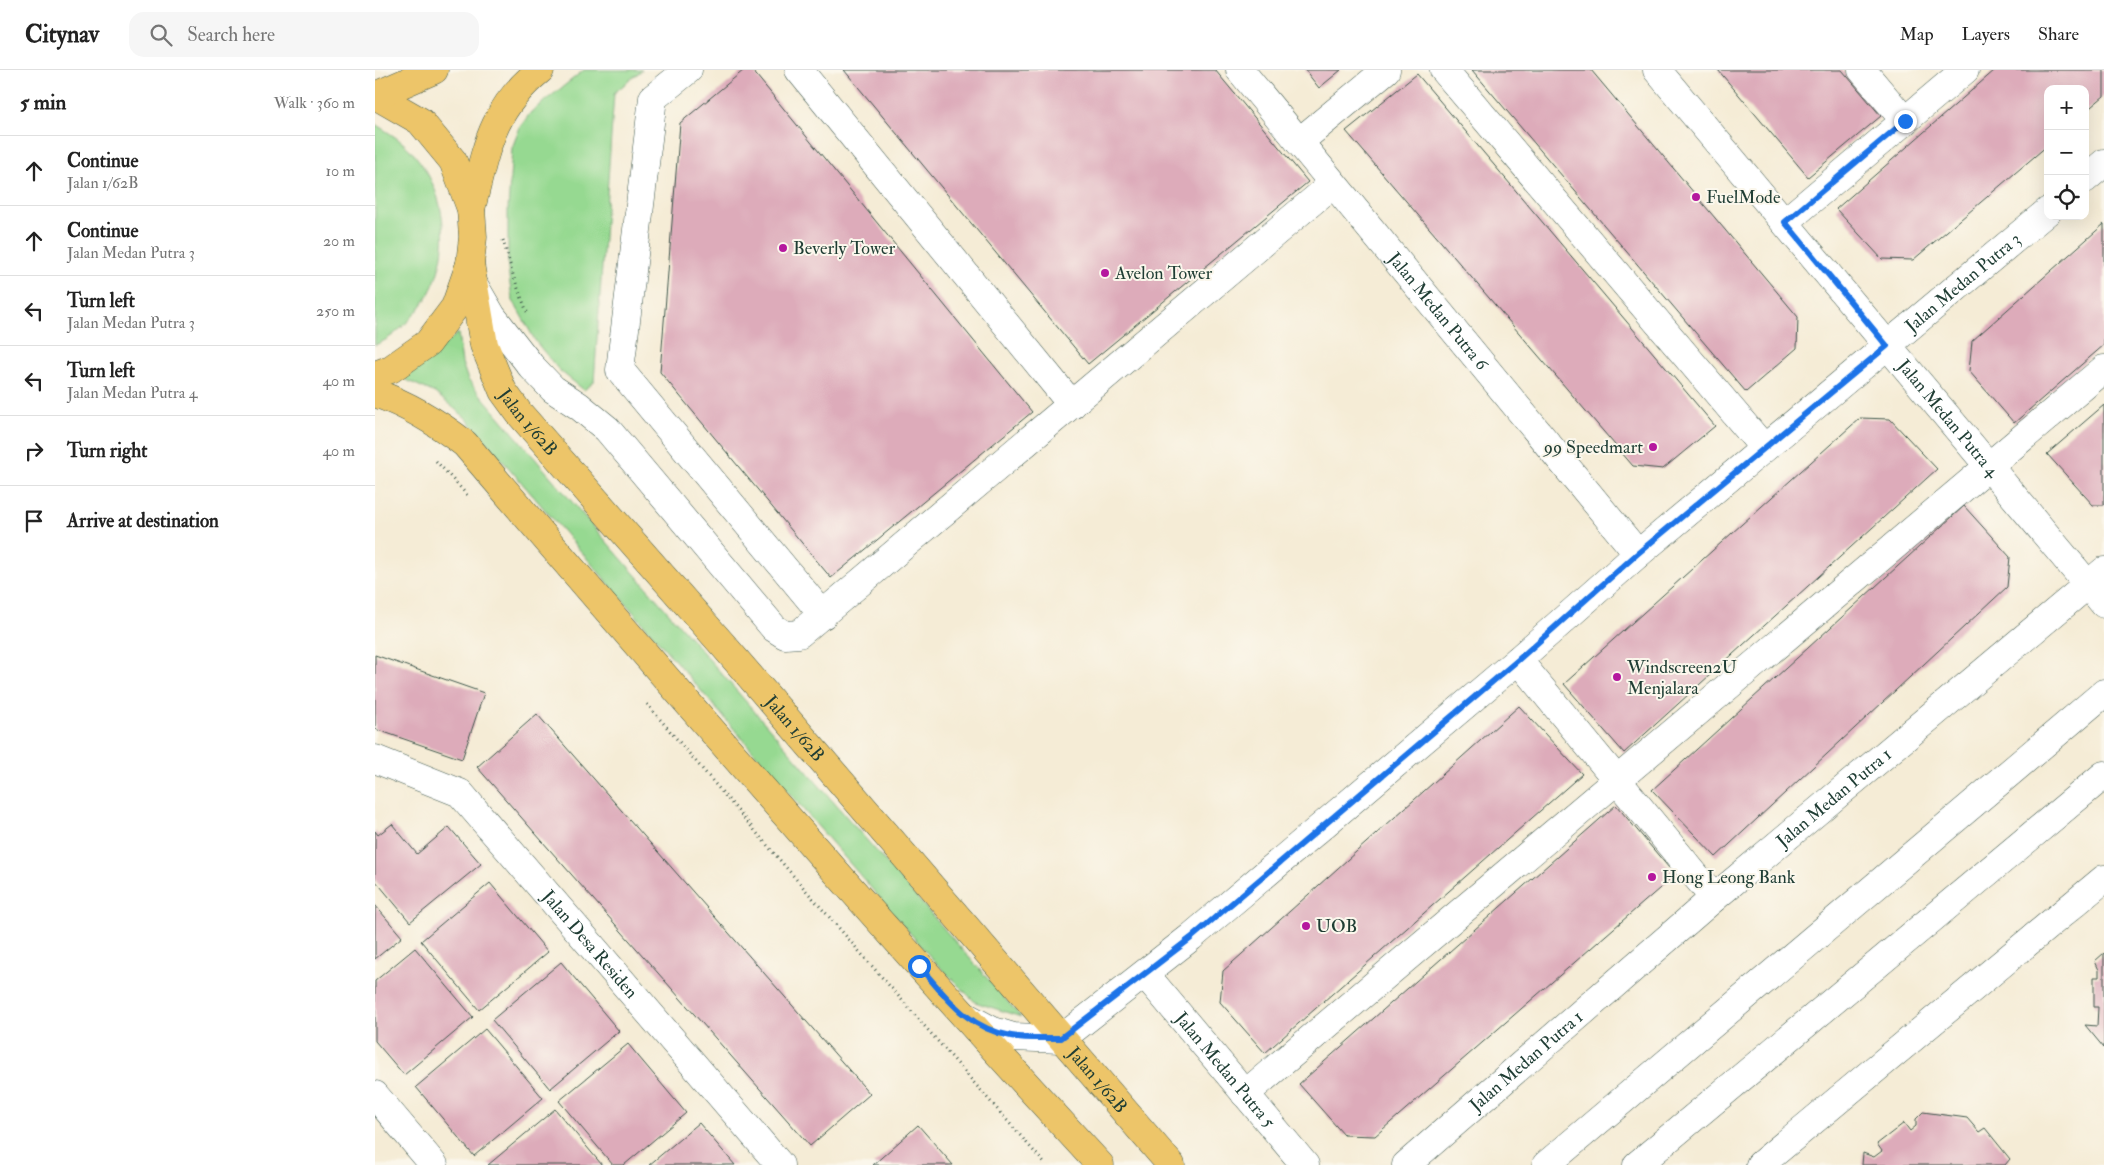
<!DOCTYPE html>
<html lang="en">
<head>
<meta charset="utf-8">
<style>
  body { margin:0; font-family:"IM FELL Double Pica",serif; background:#f6f6f6; color:#222 }
  .controls { position:absolute; right:15px; top:15px; display:grid; overflow:hidden; border-radius:10px; box-shadow:0 5px 20px #0002 }
  .controls button { width:45px; height:45px; display:grid; place-items:center; padding:0; border:0; border-bottom:1px solid #e0e0e0; background:#fff; color:#222; font:25px sans-serif }
  .stop { position:absolute; width:15px; height:15px; margin:-11px; border:4px solid #1a73e8; border-radius:50%; background:#fff }
  .stop.end { background:#1a73e8; border-color:#fff; box-shadow:0 1px 5px #0008 }
  .list { margin:0; padding:0; list-style:none }
  h2 { display:flex; justify-content:space-between; align-items:center; height:65px; margin:0; padding:0 20px; font-size:21px }
  h2 small { font-size:16px; font-weight:400; color:#767676 }
  .list li { display:grid; grid-template-columns:32px 1fr auto; gap:15px; align-items:center; box-sizing:border-box; height:70px; padding:0 20px; border-top:1px solid #e0e0e0 }
  .list b { display:block; font-size:19px; white-space:nowrap }
  .list p { margin:0; font-size:16px; white-space:nowrap; color:#767676 }
  .list em { font-size:16px; font-style:normal; color:#767676 }
  .icon { flex:none; width:28px; height:28px; fill:none; stroke:currentColor; stroke-width:2; stroke-linecap:round; stroke-linejoin:round }
  .map { position:relative; flex:none; width:1729px; height:1095px; overflow:hidden }
  header { display:flex; align-items:center; gap:30px; box-sizing:border-box; height:70px; padding:0 25px; background:#fff; border-bottom:1px solid #e0e0e0 }
  header strong { font-size:24px }
  nav { display:flex; gap:28px; margin-inline-start:auto; font-size:18px }
  .search { width:350px; height:45px; background:#f6f6f6; display:flex; align-items:center; gap:12px; box-sizing:border-box; padding:0 18px; border-radius:15px; color:#767676; font-size:19px }
  main { display:flex }
  aside { flex:1; background:#fff }
  .map>svg:first-child { display:block }
</style>
</head>
<body>
<header>
<strong>Citynav</strong>
<div class="search"><svg class="icon" aria-label="search" viewBox="0 0 24 24"><circle cx="10" cy="10" r="6"/><path d="M15 15l6 6"/></svg>Search here</div>
<nav><a>Map</a><a>Layers</a><a>Share</a></nav>
</header>
<main>
<aside>
<h2>5 min<small>Walk · 360 m</small></h2>
<ul class="list">
<li><svg class="icon" aria-label="ahead" viewBox="0 0 24 24"><path d="M12 20V5M6 11l6-6 6 6"/></svg><div><b>Continue</b><p>Jalan 1/62B</p></div><em>10 m</em></li>
<li><svg class="icon" aria-label="ahead" viewBox="0 0 24 24"><path d="M12 20V5M6 11l6-6 6 6"/></svg><div><b>Continue</b><p>Jalan Medan Putra 3</p></div><em>20 m</em></li>
<li><svg class="icon" aria-label="left" viewBox="0 0 24 24"><path d="M17 20v-9H6M10 6l-5 5 5 5"/></svg><div><b>Turn left</b><p>Jalan Medan Putra 3</p></div><em>250 m</em></li>
<li><svg class="icon" aria-label="left" viewBox="0 0 24 24"><path d="M17 20v-9H6M10 6l-5 5 5 5"/></svg><div><b>Turn left</b><p>Jalan Medan Putra 4</p></div><em>40 m</em></li>
<li><svg class="icon" aria-label="right" viewBox="0 0 24 24"><path d="M7 20v-9h11M14 6l5 5-5 5"/></svg><div><b>Turn right</b></div><em>40 m</em></li>
<li><svg class="icon" aria-label="arrive" viewBox="0 0 24 24"><path d="M6 21V4h12l-3 4 3 4H6"/></svg><div><b>Arrive at destination</b></div></li>
</ul>
</aside>
<div class="map">
<svg width="1729" height="1095" viewBox="0 0 1729 1095">
  <rect width="100%" height="100%" fill="#fbf7ec"/>
  <filter id="ink" filterUnits="userSpaceOnUse"><feTurbulence type="fractalNoise" baseFrequency=".02" numOctaves="2"/><feDisplacementMap in="SourceGraphic" scale="10" xChannelSelector="R" yChannelSelector="G"/><feConvolveMatrix kernelMatrix="1 2 1 2 8 2 1 2 1" color-interpolation-filters="sRGB"/></filter>
  <filter id="wash" filterUnits="userSpaceOnUse"><feTurbulence type="fractalNoise" baseFrequency=".0096" numOctaves="4" result="noise"/><feDisplacementMap in="SourceGraphic" scale="20" xChannelSelector="R" yChannelSelector="G"/><feGaussianBlur stdDeviation="1.12" result="paint"/><feColorMatrix in="noise" values="0 0 0 0 0 0 0 0 0 0 0 0 0 0 0 0 0 1.4 0 .05"/><feComposite in="paint" operator="in"/></filter>
  <g filter="url(#wash)">
    <rect width="100%" height="100%" fill="#f5ecd6"/>
    <path fill="#96d991" stroke="#5a8b62" d="M209,0H267L239,23L219,312L209,320L184,300L161,272L137,229L133,200V139L137,78L145,57L156,42Z
      M0,54C9,60 20,66 28,73C75,115 82,190 44,239C32,253 17,269 0,275Z
      M83,263L87,293L93,310L210,447L646,947L600,932L559,891L90,347L60,323L29,309Z"/>
    <g id="blocks">
      <path fill="#ddabba" d="M369,0H377L657,342L456,508L285,302L305,53Z
        M469,0H840L933,112L713,294Z
        M930,0H966L944,18Z
        M1097,0H1216L1423,247L1422,278L1371,322Z
        M1343,0H1467L1506,46L1433,107Z
        M1620,0H1729V26L1710,42V19H1673V75L1538,190L1507,189L1461,139Z
        M1042,4L1340,356L1288,399L1258,396L971,61Z
        M1729,154V275L1639,353L1594,301L1597,271Z
        M1729,335V435H1718L1672,384Z
        M1485,348L1515,349L1562,399L1249,683L1189,614Z
        M1589,436L1635,487L1632,517L1341,787L1277,720Z
        M0,585L109,623L87,689L0,659Z
        M1144,636L1207,704L890,983L845,932L848,901Z
        M162,644L495,1024L435,1076L102,697Z
        M1241,735L1300,805L1000,1066L969,1065L924,1014Z
        M17,754L42,784L74,757L106,794L35,852L0,810V761L3,765Z
        M115,813L173,882L104,940L46,871Z
        M0,835L27,867L0,889Z
        M40,878L98,947L29,1005L0,971V911Z
        M1729,883V978L1710,955L1722,956L1723,937H1719V907H1724V900L1720,891Z
        M186,892L244,961L175,1019L117,950Z
        M110,959L168,1028L99,1086L41,1017Z
        M253,974L311,1043L249,1095H238L184,1031Z
        M180,1039L227,1095H113Z
        M1548,1042L1592,1048L1604,1062L1610,1058L1635,1089L1630,1095H1487L1488,1083L1499,1087L1507,1081L1502,1074L1529,1053L1535,1061L1541,1056V1049Z
        M324,1053L360,1095H274Z
        M543,1055L578,1095H498Z"/>
    </g>
  </g>
  <g filter="url(#ink)">
    <use href="#blocks" fill-opacity="0" stroke="#3f574c" stroke-width="1"/>
    <g fill="none" stroke-linecap="round" stroke-linejoin="round">
      <g stroke="#3f574c" stroke-width="29">
        <g id="minor">
          <path d="M313,0L278,28L245,300L448,545"/>
          <path d="M424,0L697,335"/>
          <path id="s1" d="M865,0L1263,484"/>
          <path d="M1069,0L1389,378"/>
          <path id="s2" d="M1282,0L1729,534"/>
          <path d="M1487,0L1530,51"/>
          <path d="M924,72L1011,0"/>
          <path d="M1710,109L1729,93"/>
          <path d="M1410,152L1590,0"/>
          <path d="M99,215L117,246L156,296L178,319L204,336L232,359L399,558L410,565L424,564L958,114"/>
          <path d="M1143,590L1339,828"/>
          <path id="s3" d="M0,689L85,723L405,1095"/>
          <path id="s4" d="M770,904L930,1095"/>
          <path id="s5" d="M590,946L618,961L638,967L686,969L816,867L1143,590L1263,484L1673,141"/>
          <path d="M870,1024L1729,299"/>
          <path d="M0,1025L59,1095"/>
          <path id="s6" d="M1031,1095L1339,828L1729,501"/>
          <path d="M1171,1095L1729,623"/>
          <path d="M1262,1095L1729,705"/>
          <path d="M1385,1095L1729,809"/>
        </g>
      </g>
      <g stroke="#3f574c" stroke-width="29">
        <g id="major">
          <path d="M0,25L45,51L78,91L96,139L98,167L95,194L80,237L53,273L16,299L0,305"/>
          <path d="M2,25L59,0"/>
          <path d="M96,139C111,80 115,41 165,0"/>
          <path id="s7" d="M95,194L109,275L128,321L144,343L348,575L796,1095"/>
          <path d="M0,323C34,335 62,352 90,374C298,618 508,859 725,1095"/>
        </g>
      </g>
      <path stroke="#3f574c" stroke-width="3" stroke-dasharray="1 4" stroke-linecap="butt" d="M128,170L139,208L152,242
        M61,391L94,427
        M272,634L421,809L671,1095"/>
      <use href="#minor" stroke="#fff" stroke-width="28"/>
      <use href="#major" stroke="#edc569" stroke-width="28"/>
    </g>
  </g>
  <g fill="none" stroke-linecap="round" stroke-linejoin="round" filter="url(#ink)">
    <path stroke="#1a73e8" stroke-width="6" d="M544,896C572,928 592,958 636,966C652,969 670,968 686,968L816,868L1143,590L1262,484L1512,276L1410,152L1530,51"/>
  </g>
  <g fill="#b5179e" stroke="#fbf7ec" stroke-width="2">
    <circle cx="1321" cy="127" r="5"/>
    <circle cx="408" cy="178" r="5"/>
    <circle cx="730" cy="203" r="5"/>
    <circle cx="1278" cy="377" r="5"/>
    <circle cx="1242" cy="607" r="5"/>
    <circle cx="1277" cy="807" r="5"/>
    <circle cx="931" cy="856" r="5"/>
  </g>
  <g text-anchor="middle" stroke-width="4" stroke-linejoin="round" paint-order="stroke">
    <g font-size="18" fill="#1f3d34" stroke="#fbf7ec" text-anchor="start">
      <text x="1331" y="133">FuelMode</text>
      <text x="418" y="184">Beverly Tower</text>
      <text x="740" y="209">Avelon Tower</text>
      <text x="1268" y="383" text-anchor="end">99 Speedmart</text>
      <text x="1252" y="603">Windscreen2U<tspan x="1252" dy="21">Menjalara</tspan></text>
      <text x="1287" y="813">Hong Leong Bank</text>
      <text x="941" y="862">UOB</text>
    </g>
    <g font-size="18" fill="#1f3d34" stroke="#fbf7ec">
      <text dy="6" stroke="none"><textPath href="#s5" startOffset="1278">Jalan Medan Putra 3</textPath></text>
      <text dy="6" stroke="none"><textPath href="#s1" startOffset="312">Jalan Medan Putra 6</textPath></text>
      <text dy="6" stroke="none"><textPath href="#s2" startOffset="454">Jalan Medan Putra 4</textPath></text>
      <text dy="6" stroke="none"><textPath href="#s7" startOffset="172">Jalan 1/62B</textPath></text>
      <text dy="6" stroke="none"><textPath href="#s7" startOffset="578">Jalan 1/62B</textPath></text>
      <text dy="6" stroke="none"><textPath href="#s6" startOffset="564">Jalan Medan Putra 1</textPath></text>
      <text dy="6" stroke="none"><textPath href="#s3" startOffset="291">Jalan Desa Residen</textPath></text>
      <text dy="6" stroke="none"><textPath href="#s6" startOffset="159">Jalan Medan Putra 1</textPath></text>
      <text dy="6" stroke="none"><textPath href="#s4" startOffset="125">Jalan Medan Putra 5</textPath></text>
      <text dy="6" stroke="none"><textPath href="#s7" startOffset="1042">Jalan 1/62B</textPath></text>
    </g>
  </g>
</svg>
<div class="controls">
<button>+</button>
<button>−</button>
<button><svg class="icon" aria-label="locate" viewBox="0 0 24 24"><circle cx="12" cy="12" r="6"/><path d="M12 2v4M12 18v4M2 12h4M18 12h4"/></svg></button>
</div>
<div class="stop" style="left:544px;top:896px"></div>
<div class="stop end" style="left:1530px;top:51px"></div>
</div>
</main>
</body>
</html>
